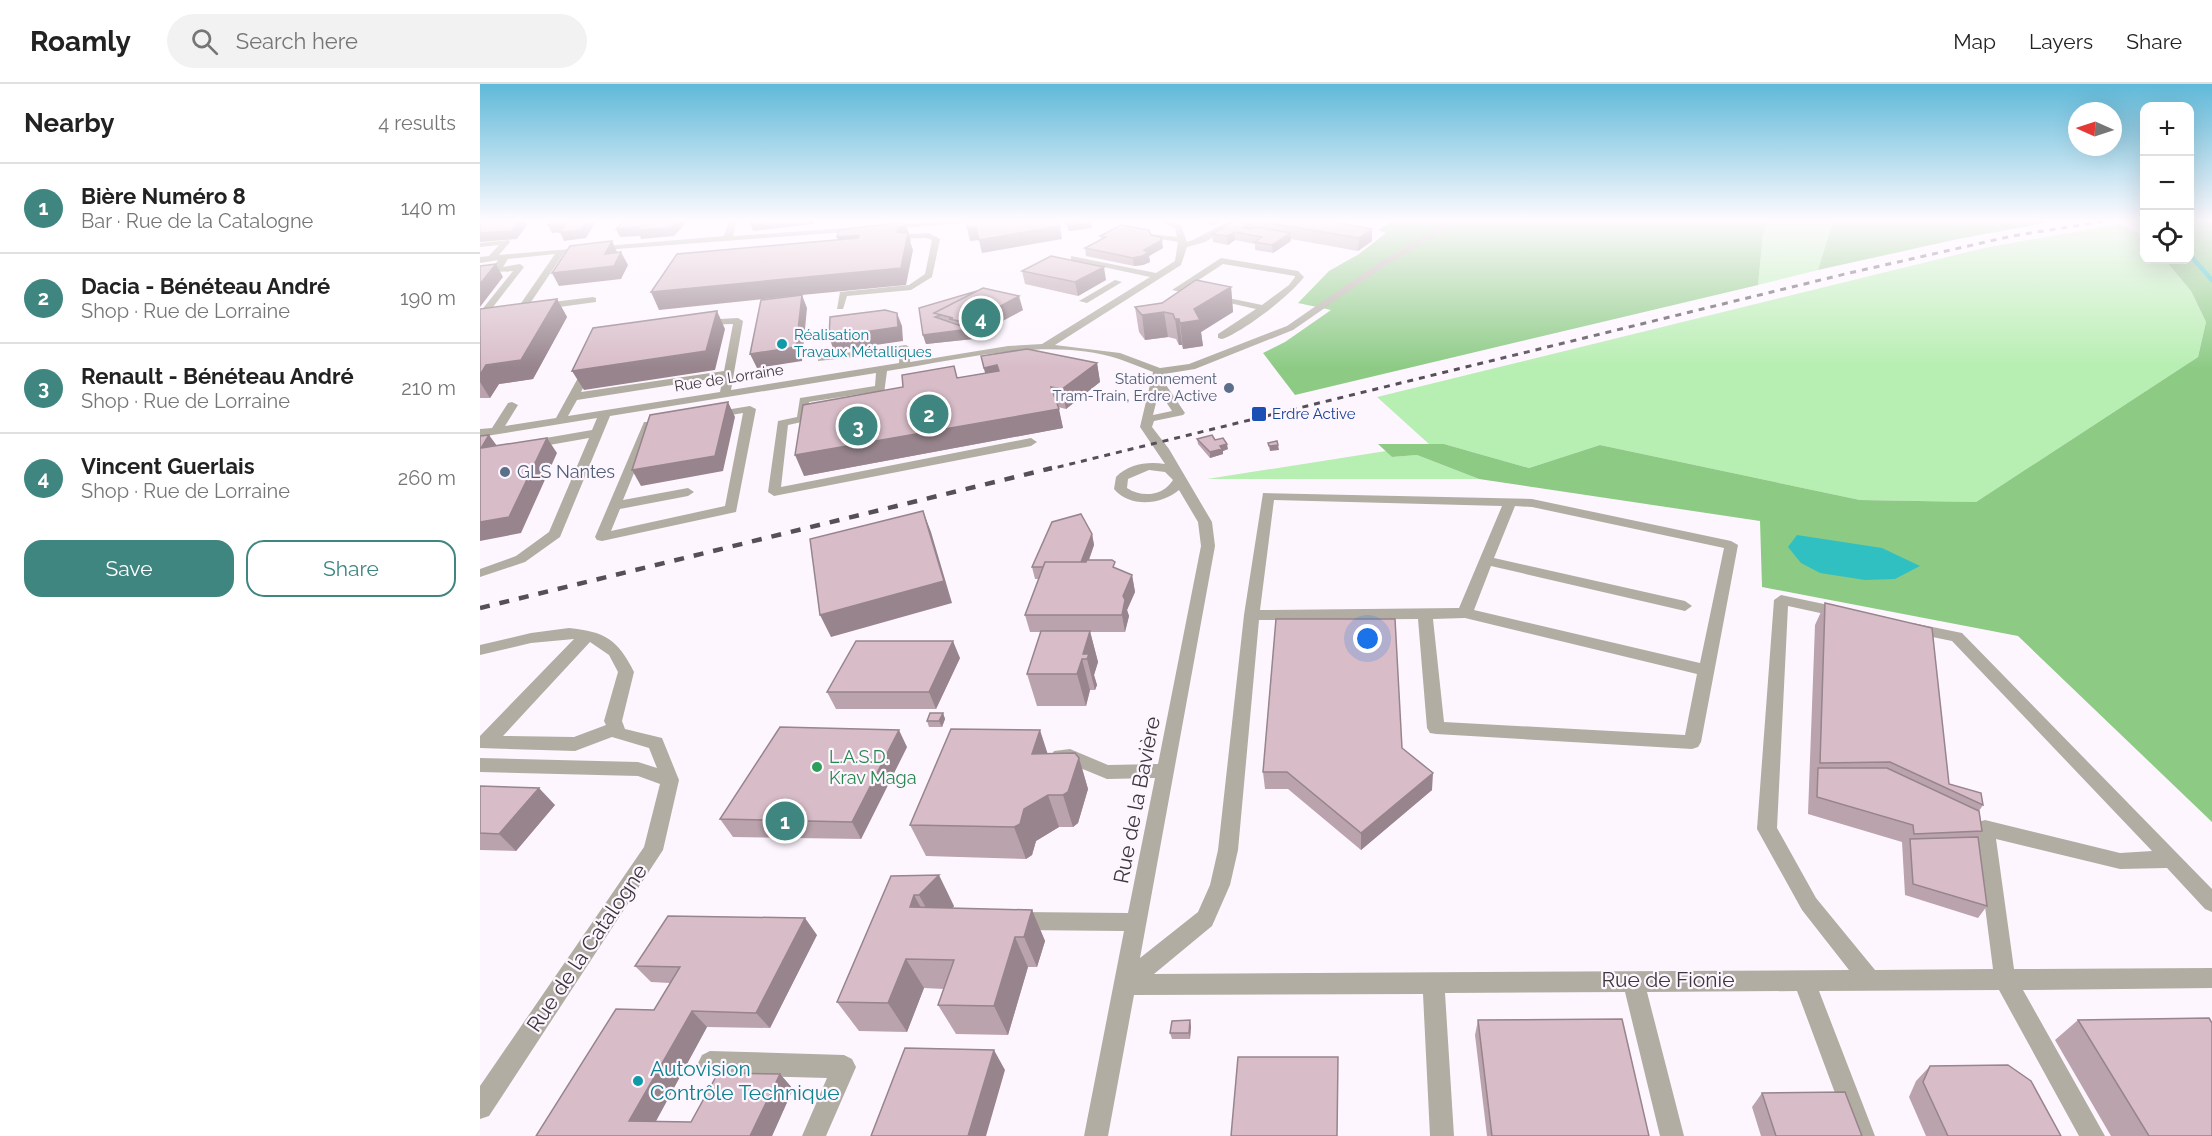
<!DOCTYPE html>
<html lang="en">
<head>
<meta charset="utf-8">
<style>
  body { margin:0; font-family:Raleway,sans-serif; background:#f2f2f2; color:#222 }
  .controls { position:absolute; right:18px; top:18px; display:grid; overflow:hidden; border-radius:12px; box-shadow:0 6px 24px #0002 }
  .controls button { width:54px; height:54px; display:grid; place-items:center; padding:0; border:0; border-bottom:2px solid #e0e0e0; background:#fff; color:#222; font:30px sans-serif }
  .compass { position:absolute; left:1588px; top:18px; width:54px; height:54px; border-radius:50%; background:#fff; box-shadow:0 6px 24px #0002; rotate:273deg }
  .you { position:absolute; left:888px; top:555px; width:21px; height:21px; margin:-15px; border:4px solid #fff; border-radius:50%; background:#1a73e8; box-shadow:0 0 0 9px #1a73e833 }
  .badge { display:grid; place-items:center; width:39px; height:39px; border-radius:50%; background:#3f8681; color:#fff; font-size:20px; font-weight:700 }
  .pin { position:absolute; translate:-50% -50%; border:3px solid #fff; box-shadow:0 2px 6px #0006 }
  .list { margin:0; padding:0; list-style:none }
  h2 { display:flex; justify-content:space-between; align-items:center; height:78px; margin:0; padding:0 24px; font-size:26px }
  h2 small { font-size:20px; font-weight:400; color:#767676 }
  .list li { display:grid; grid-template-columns:39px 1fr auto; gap:18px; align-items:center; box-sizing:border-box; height:90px; padding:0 24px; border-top:2px solid #e0e0e0 }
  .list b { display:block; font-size:22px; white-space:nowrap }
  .list p { margin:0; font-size:20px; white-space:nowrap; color:#767676 }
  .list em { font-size:20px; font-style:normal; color:#767676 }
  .actions { display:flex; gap:12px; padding:18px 24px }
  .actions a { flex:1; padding:14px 0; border:2px solid #3f8681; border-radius:18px; text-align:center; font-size:21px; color:#3f8681 }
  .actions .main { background:#3f8681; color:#fff }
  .icon { flex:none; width:33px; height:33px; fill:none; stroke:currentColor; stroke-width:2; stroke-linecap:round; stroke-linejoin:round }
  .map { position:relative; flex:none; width:1732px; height:1052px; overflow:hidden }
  header { display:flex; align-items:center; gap:36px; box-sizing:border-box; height:84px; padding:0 30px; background:#fff; border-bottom:2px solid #e0e0e0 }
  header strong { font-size:28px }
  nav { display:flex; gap:33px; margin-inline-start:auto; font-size:21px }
  .search { width:420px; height:54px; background:#f2f2f2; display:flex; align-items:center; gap:15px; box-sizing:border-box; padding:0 21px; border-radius:33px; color:#767676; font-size:22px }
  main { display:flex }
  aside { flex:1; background:#fff }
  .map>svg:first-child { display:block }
</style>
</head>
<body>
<header>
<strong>Roamly</strong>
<div class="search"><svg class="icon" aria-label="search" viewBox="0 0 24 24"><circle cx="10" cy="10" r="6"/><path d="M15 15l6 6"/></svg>Search here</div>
<nav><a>Map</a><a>Layers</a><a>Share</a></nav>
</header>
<main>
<aside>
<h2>Nearby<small>4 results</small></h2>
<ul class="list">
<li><span class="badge">1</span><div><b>Bière Numéro 8</b><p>Bar · Rue de la Catalogne</p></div><em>140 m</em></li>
<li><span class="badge">2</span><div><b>Dacia - Bénéteau André</b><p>Shop · Rue de Lorraine</p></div><em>190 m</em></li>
<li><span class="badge">3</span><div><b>Renault - Bénéteau André</b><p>Shop · Rue de Lorraine</p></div><em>210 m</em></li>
<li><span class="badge">4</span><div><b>Vincent Guerlais</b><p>Shop · Rue de Lorraine</p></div><em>260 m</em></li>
</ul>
<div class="actions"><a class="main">Save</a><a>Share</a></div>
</aside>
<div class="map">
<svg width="1732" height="1052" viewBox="0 0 1732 1052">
  <rect width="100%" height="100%" fill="#fef6ff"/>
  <path fill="#b7eeb1" d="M1289,137H1353L1338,186L1278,201L1283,150Z
    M1638,140L1659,149L1664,155V176H1685L1711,207L1726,238L1718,273L1496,418L1380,416L1120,361L1049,384L964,360H949L897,313L1504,164Z
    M906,367L912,373L937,371L999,395H727Z"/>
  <path fill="#8dcb85" d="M912,137H1289L1283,150L1278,201L815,311L783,269L805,258L851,226L818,219L849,187L879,170L906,149L898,146Z
    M1353,137H1575L1478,155L1338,186Z
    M1710,137H1732V738L1538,552L1282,503L1280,437L999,395L937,371L912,373L898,360H964L1049,384L1120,361L1380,416L1496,418L1718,273L1726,238L1711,207L1685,176H1710Z"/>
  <path fill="#31c0c2" d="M1317,451L1402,464L1440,482L1415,495L1385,496L1340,489L1321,479L1308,463Z"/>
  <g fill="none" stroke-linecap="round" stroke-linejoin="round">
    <path stroke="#31c0c2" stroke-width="4.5" d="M1710,171L1732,196"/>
    <path fill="#b1ada2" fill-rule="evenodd" d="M249,137H257L253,152L379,143L383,145L379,147L84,169L49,221L113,213L116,214V218L42,228L37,225L75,170L28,175L23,183L40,180L44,183L3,236L0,237V228L33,187L13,188L12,186L18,176L0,179V173L9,172L19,161L0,163V159L29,156L30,158L19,171L244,152Z
      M459,137H490L486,139L409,145L405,143L409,141Z
      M678,137H689L701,141L707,158C724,153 741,136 759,137L725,158L707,163L701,181L575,261L640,269L680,284L709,280L807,242L898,179L971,137H980L904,183L813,246L715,285L684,290V298L705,329L703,331L674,337L672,343L689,365L732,438L735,462L660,874L718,828L730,801L738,766L764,531L783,409L1052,415L1251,457L1258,461L1221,658L1218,663L1212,665L956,650L950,649L947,644L938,535L779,536L758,766L750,801L732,842L674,890L1369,886L1322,826L1277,745L1294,516L1301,511L1363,524L1371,529L1363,534L1308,522L1297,744L1336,814L1395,886L1513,885L1495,744L1498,738L1505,736L1640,769L1672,767L1472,557L1428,548L1425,544L1428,540L1433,539L1482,549L1732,805V828L1725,825L1687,784L1640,785L1516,755L1534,885L1732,884V904L1543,906L1625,1052H1599L1519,906L1339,907L1395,1052H1371L1317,907L1167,908L1204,1052H1180L1145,908L965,909L974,1052H950L943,910L654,911L628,1052H604L644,847L539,846L532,844L529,837L532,830L539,828L648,829L675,694L627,695L588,679L574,677L571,672L574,667L590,665L628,681L678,680L721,462L718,438L699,406C681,421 650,424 634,405L636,393C648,380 668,377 685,380L660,343L673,288C662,284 651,279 639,275C567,252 479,276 407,287L402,325L395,326L389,323L393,320L394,308L329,318L328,331L333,334L331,336L308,341L301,403L551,354L557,358L551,362L294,412L288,408L298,337L317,333L320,314L395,302L396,289L130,332L80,453L45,478L0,493V485L36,472L69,448L109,354L58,363L54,362V356L112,346L117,334L0,353V345L12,344L28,319L32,318L38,321L25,342L76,334L104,283L109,280L114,283L101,308L244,287L253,240L218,241L216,239L221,236L258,234L263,237L251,306L419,279L420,268L338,277V273L342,272L426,261L431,264L430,278L528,262L562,260L670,193L591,176V172L676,189L695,177L698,158L658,151L662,149L697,153L695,144ZM243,293L240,308L88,332L97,316ZM679,307L692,327L673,331ZM669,386L685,388L693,396C683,412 662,414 647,404L648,395ZM794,416L1022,422L979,524L780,526ZM1035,422L1052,423L1244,464L1220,579L994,526L1011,482L1205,527L1212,522L1205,517L1014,474ZM985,534L1217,590L1205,651L964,638L953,535Z
      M449,149L460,155L452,193L431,206L367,212L363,225H357L360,208L429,201L445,190L452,156C442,151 431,158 422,152L426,150Z
      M741,174L818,187L824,193C811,211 763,248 742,255L738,254V250L776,225L692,206ZM743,180L815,192V193L809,201L782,221L705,205Z
      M635,196L642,198L607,219L599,217Z
      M270,322L276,325L256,428L122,457L117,456L115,453L164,338H172L174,340L143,416L208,404L214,408L208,412L140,425L131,447L245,422L263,329L233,334L227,331L233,328Z
      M89,544C126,548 137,555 154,588L142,637L145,645L182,654L199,696L183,766L9,1032L0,1035V1002L164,763L180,700L158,692L0,688V674L158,678L177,684L169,664L132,653L95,667L0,664V652L94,555L51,559L0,571V561L51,549ZM110,558L129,571L138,588L124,637L126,641L94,653L23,652Z
      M230,967L364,971L372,975L376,983L346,1052H322L347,994L230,991L222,987L218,979L222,971Z"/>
    <path stroke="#564f57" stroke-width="3" stroke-dasharray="6 6" stroke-linecap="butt" d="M566,386L1365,190L1532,152L1625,137"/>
    <path stroke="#564f57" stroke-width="4.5" stroke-dasharray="10 10" stroke-linecap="butt" d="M0,524L572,384"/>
  </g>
  <path fill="#baa3ac" d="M584,137H611L612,144L589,147Z
    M718,137H741L734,141Z
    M754,137H851L892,145V157L878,167L811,155V157L793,169L775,166V160L755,156L748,161L733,158L732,150Z
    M671,151L683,164L669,172L670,178L663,181L654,182L606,172L605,164L621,155L620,152Z
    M542,187L626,196L598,212L545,200Z
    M751,203L753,228L721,248L723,262L703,265L702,261H699L696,255L688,253L665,256L659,248L655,223L682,219Z
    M77,215L87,233L53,295L19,300L10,314H0V225Z
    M439,224L543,226L507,245L508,248L497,254L493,253V255L446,260L443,251Z
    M501,272L617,279L620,298L586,325L578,323L583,344L324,392L477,294L505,289Z
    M717,355L735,356L748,365L743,367V370L730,374L718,360Z
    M612,450L614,461L609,476L636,484L652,491L655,508L647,526L649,532L645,548H610L618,578L614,591L617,601L615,606H610L606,622H557L547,590L561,548H550L545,531L559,495H555L552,483Z
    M1345,519L1469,700L1503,721L1499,727L1502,747L1498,753L1507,822L1498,834L1425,811L1422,758L1328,730L1335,541Z
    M480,574L456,625H356L347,608Z
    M463,629L465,635L462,643H449L447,637Z
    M427,663L381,755L253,753L240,735Z
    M922,664L952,706L881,766L808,705H785L783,688Z
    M567,670L599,674L608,705L598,739L593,743H579L556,757L552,771L546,775L446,772L430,741Z
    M0,702L75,721L36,767L0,766Z
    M411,792L474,822L473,824L552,826L565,857L557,883H548L528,951L476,950L458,921L464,905L444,904L427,948L379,947L357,918Z
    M337,851L290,944L227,943L175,1038H211L300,990L313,1005L292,1052H56L174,926L190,899L171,898L155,882Z
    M998,936L1169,1052H1007L995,951Z
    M1598,936L1732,1052H1631L1575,956Z
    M711,942L710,955H692L690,949Z
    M1450,982L1581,1052H1446L1429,1013L1436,997Z
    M1282,1009L1382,1052H1281L1272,1023Z"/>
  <path fill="#97848c" d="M39,137H45L47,141L37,155L0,158V149Z
    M107,137H116L106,154L84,157L80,148Z
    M197,137H204L205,140L194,152L161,155L160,152L140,153L136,145Z
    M269,137H335L334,140L273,147Z
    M604,137H611L612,144L589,147L587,139Z
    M734,137H741L734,141Z
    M87,139L91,147L72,149L68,141Z
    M770,140V148L763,144Z
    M426,141L431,157H430L433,166L426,201L322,211L327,224L322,277L277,284L270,270L322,211L179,226L171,208L417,148L418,144Z
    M580,142L582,155L502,169L499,156Z
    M496,143L499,156L490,157L487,144Z
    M892,145V157L878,167L879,154Z
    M755,148V156L748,161L747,152Z
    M810,149L811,157L793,169L792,161Z
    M379,151L385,167L362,169L357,153Z
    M682,156L683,164L669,172L670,178L663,181L654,182L653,174L664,166Z
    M132,157L138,170L141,168L148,181L141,195L79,202L72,189L125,170Z
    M16,180L23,193L0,223V200Z
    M624,183L626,196L598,212L595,198Z
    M751,203L753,228L721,248L723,262L703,265L700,239L714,225Z
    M539,212L543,226L507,245L508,248L497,254L493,240L500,233Z
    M77,215L87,233L53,295L19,300L10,314L0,298V291L6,281Z
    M237,227L245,245L235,286L104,306L92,287Z
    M684,228L688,253L665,256L662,231Z
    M417,229L422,242L423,257L354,267L349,253Z
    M695,235H699L702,261H699Z
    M490,245L493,255L446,260L443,251Z
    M617,279L620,298L586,325L582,305Z
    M517,281L522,301L509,303L504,284Z
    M248,318L255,333L243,387L161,402L152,386Z
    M579,325L583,344L324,392L315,371Z
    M9,351L20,366L0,365Z
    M67,354L77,369L41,449L0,457V438Z
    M747,360L748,365L743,367V370L730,374V368L740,362Z
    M798,361L799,366L790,367L789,362Z
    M443,427L451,448L472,519L351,553L340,531Z
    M612,450L614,461L602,495L599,483Z
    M652,491L655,508L647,526L649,532L645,548L642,531L643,512Z
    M610,547L618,578L614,591L617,601L615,606L607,575L603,570Z
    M473,557L480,574L456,625L449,608Z
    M602,575L610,606L606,622L597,590Z
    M463,629L465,635L462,643L459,637Z
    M419,646L427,663L381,755L372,738Z
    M560,646L570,677L552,670Z
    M599,674L608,705L598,739L593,743L583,711Z
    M953,689L952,706L881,766V749Z
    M59,704L75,721L36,767L19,750Z
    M568,711L579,743L556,757L552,771L546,775L534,743L544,725Z
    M459,791L474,822L456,842L439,811Z
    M434,811L451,842L430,823Z
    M552,826L565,857L557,883L544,853Z
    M325,834L337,851L290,944L276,929Z
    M535,853L548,883L528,951L514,922Z
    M426,875L444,904L427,948L408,919Z
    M212,927L227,943L168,1052L149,1037Z
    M710,936L711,942L710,955L709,949Z
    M514,966L525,986L506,1052H488Z
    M300,990L313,1005L292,1052H270Z"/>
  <path fill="#d8bdc8" stroke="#97848c" stroke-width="1.5" d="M0,137H39L32,147L0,149Z
    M70,137H107L101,146L80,148L87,139L68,141Z
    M144,137H197L190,144L157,146L160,143L136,145Z
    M494,137H577L580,142L499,156L496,143L487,144L486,138Z
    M586,137H604L587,139Z
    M754,137L770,140L763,144L771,145L775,143L810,149L792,161L775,158L782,153L755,148L747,152L732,150Z
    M777,137H851L892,145L879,154Z
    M424,138L426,141L418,144L417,148L428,149L421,184L171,208L197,170L378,154L379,151L357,153L359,146Z
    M641,141L669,146L671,151L680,153L682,156L664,166L668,169L662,172L653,174L605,164L626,153L620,152Z
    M132,157L125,170L141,168L134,182L72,189L90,162Z
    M571,172L624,183L595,198L542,187Z
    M16,180L0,200V182Z
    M716,196L751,203L714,225L720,236L700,239L699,235H695L693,230L684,228L662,231L655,223L682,219Z
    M503,204L539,212L500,233L504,234L493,240L469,235L473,234L454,229Z
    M497,207L454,229L461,231L455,233L490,245L443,251L439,224Z
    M322,211L316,263L270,270L281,216Z
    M77,215L41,276L6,281L0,291V225Z
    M405,226L417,229L418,243L349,253L350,233Z
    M237,227L226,267L92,287L113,244Z
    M547,265L617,279L582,305L571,303L579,325L315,371L323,321L423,303L422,291L474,282L477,294L519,287L517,281L504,284L501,272Z
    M248,318L235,372L152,386L170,331Z
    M9,351L1,364L67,354L29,433L0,438V352Z
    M732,351L735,356L743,354L747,360L740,362L742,365L730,368L717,355Z
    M797,357L798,361L789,362L788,359Z
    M443,427L464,497L340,531L330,455Z
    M601,430L612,450L601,478H565L563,483H552L572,438Z
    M607,476H632L635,478L633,483L652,491L643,512L645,516L642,531H545L565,478H606Z
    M1345,519L1452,544L1469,700L1501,709L1503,721L1410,678L1340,679Z
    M796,535H915L922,664L953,689L881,749L807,688H783Z
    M561,547H610L603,570H609L607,575H602L597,590H547Z
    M376,557H473L449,608H347Z
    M450,629H463L459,637H447Z
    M300,643L419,646L372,738L240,735Z
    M471,645L560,646L552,670L595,669L599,674L588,708L583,711H568L544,725L540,740L534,743L430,741Z
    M1338,684H1407L1499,727L1502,747L1434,750L1433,741L1337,713Z
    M0,702L59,704L19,750L0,749Z
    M1498,753L1507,822L1433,800L1430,755Z
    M459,791L439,811H434L430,823L552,826L544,853H535L514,922L458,921L474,876L426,875L408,919L357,918L411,792Z
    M188,832L325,834L276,929L212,927L149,1037L211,1038L238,989L300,990L270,1052H56L136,925L174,926L200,883L155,882Z
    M1729,934L1732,939V1052H1669L1598,936Z
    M1142,935L1169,1052H1012L998,936Z
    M710,936L709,949H690L692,937Z
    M425,964L514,966L488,1052H391Z
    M758,973H858L857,1052H751Z
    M1528,981L1551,997L1581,1052H1468L1443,998L1450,982Z
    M1365,1008L1382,1052H1296L1282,1009Z"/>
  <linearGradient id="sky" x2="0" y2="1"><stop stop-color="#5fb9d9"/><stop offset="0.48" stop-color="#fffbff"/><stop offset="1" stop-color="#fffbff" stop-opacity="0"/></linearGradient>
  <rect width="1732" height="284" fill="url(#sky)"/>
  <g fill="#0f9aa8" stroke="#fef6ff" stroke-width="2">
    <circle cx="302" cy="260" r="6"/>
    <circle cx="158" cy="997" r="6"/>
  </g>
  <g fill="#5c6f8a" stroke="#fef6ff" stroke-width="2">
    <circle cx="749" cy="304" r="6"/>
    <circle cx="25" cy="388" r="6"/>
  </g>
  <rect fill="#1a4fb4" stroke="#fef6ff" stroke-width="2" x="771" y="322" width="16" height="16" rx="3"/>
  <circle fill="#2e9e5b" stroke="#fef6ff" stroke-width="2" cx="337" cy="683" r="6"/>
  <g text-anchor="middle" stroke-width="4.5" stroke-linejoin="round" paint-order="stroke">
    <g font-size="15" fill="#0d838f" stroke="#fef6ff" text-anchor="start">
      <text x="314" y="256">Réalisation<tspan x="314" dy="17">Travaux Métalliques</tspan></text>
    </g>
    <g font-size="15" fill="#3e373f" stroke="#fef6ff">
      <text transform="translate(249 294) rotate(-9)" y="5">Rue de Lorraine</text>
    </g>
    <g font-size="15" fill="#4e5e75" stroke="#fef6ff" text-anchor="end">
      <text x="737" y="300">Stationnement<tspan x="737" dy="17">Tram-Train, Erdre Active</tspan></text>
    </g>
    <g font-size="15" fill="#164399" stroke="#fef6ff" text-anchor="start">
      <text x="792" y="335">Erdre Active</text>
    </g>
    <g font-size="18" fill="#4e5e75" stroke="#fef6ff" text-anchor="start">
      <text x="37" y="394">GLS Nantes</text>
    </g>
    <g font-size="18" fill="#27864d" stroke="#fef6ff" text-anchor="start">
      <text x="349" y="679">L.A.S.D.<tspan x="349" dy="21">Krav Maga</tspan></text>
    </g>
    <g font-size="21" fill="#3e373f" stroke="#fef6ff">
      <text transform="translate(657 716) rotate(-79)" y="7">Rue de la Bavière</text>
      <text transform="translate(107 864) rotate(-56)" y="7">Rue de la Catalogne</text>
      <text x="1188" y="903">Rue de Fionie</text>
    </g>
    <g font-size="21" fill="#0d838f" stroke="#fef6ff" text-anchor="start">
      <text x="170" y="992">Autovision<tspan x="170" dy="24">Contrôle Technique</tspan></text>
    </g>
  </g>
</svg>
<div class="controls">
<button>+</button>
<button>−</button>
<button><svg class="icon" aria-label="locate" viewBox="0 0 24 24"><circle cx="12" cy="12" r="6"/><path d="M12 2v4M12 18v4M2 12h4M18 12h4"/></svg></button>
</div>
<svg class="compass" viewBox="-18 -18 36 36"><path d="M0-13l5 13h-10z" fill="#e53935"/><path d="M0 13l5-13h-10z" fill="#767676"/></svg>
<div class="you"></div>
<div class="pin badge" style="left:305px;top:737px">1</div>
<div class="pin badge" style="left:449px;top:330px">2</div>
<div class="pin badge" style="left:378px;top:342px">3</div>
<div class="pin badge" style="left:501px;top:234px">4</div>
</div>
</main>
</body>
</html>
